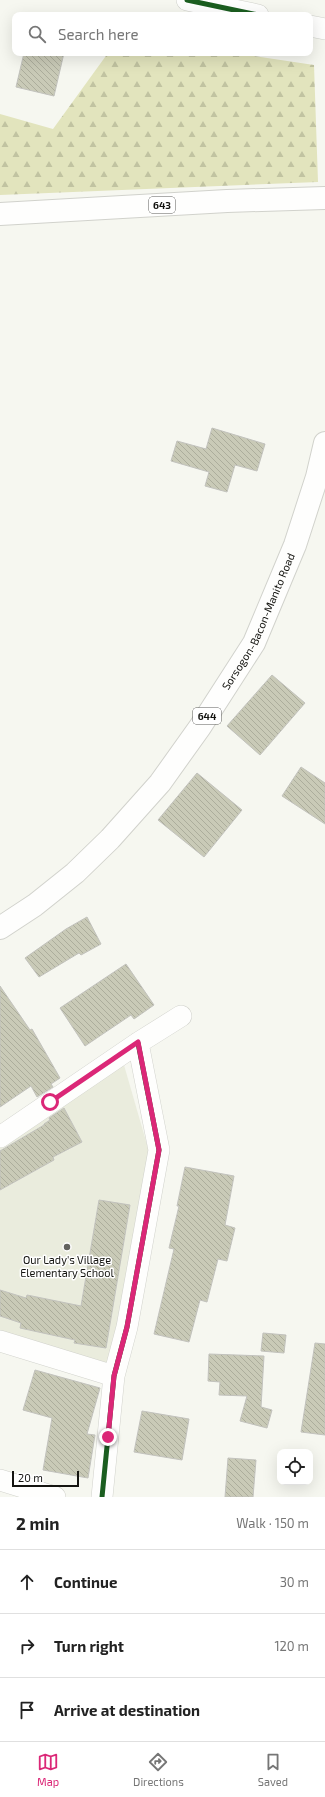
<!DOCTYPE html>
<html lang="en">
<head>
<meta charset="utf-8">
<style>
  body { margin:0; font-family:"Exo 2",sans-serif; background:#f2f2f2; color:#222 }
  .controls { position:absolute; right:12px; bottom:12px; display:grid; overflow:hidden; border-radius:8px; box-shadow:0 4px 16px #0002 }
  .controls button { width:36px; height:36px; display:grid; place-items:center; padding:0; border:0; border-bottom:1px solid #e0e0e0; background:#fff; color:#222; font:20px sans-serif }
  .scale { position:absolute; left:12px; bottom:10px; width:67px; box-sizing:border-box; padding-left:4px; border:2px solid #141410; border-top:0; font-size:11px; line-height:14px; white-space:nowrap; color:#141410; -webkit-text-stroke:3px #fff; paint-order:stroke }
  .stop { position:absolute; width:12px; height:12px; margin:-9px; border:3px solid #db2777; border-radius:50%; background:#fff }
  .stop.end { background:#db2777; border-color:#fff; box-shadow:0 1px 4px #0008 }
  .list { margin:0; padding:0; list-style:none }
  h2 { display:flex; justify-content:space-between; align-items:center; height:52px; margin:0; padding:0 16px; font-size:17px }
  h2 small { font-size:13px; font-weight:400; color:#767676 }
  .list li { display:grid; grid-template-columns:26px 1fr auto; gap:12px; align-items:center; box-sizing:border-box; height:64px; padding:0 16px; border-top:1px solid #e0e0e0 }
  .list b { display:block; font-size:15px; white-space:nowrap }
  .list em { font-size:13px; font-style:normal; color:#767676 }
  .icon { flex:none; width:22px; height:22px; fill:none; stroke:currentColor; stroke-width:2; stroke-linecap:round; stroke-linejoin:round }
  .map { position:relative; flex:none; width:325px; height:1497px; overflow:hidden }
  .search { position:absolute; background:#fff; box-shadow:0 4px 16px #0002; left:12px; right:12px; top:12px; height:44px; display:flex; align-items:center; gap:10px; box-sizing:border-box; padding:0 14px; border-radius:8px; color:#767676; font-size:15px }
  .sheet { height:244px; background:#fff }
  nav { display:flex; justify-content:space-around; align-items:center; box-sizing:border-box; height:56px; border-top:1px solid #e0e0e0; background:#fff; font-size:11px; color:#767676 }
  nav a { display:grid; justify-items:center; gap:2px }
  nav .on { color:#db2777 }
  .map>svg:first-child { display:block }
</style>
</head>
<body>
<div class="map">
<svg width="325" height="1497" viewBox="0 0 325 1497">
  <defs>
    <pattern id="forest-firs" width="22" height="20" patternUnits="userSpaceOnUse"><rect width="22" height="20" fill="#e2e4bd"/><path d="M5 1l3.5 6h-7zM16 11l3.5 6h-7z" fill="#c1c3a1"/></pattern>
    <pattern id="building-back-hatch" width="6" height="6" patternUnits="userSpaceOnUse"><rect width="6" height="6" fill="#c9cab7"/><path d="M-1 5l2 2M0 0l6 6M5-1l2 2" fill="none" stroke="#acad9c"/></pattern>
  </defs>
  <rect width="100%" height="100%" fill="#f6f7f0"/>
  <path fill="#eaecdd" d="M124,1065L152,1162L110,1364L0,1331V1148Z"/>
  <path fill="url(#forest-firs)" d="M108,53H235L314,65L318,182L0,195V114L53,129Z"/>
  <path fill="url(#building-back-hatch)" stroke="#c2c2bd" d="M24,53H64L54,96L16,87Z
    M212,428L265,444L257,471L235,465L227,492L205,486L209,472L171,461L177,441L206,449Z
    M272,675L305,703L260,755L227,726Z
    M301,767L325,783V824L282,796Z
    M197,773L242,810L204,857L158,820Z
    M87,917L101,944L81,955L79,953L39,977L25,958L66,929Z
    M126,964L154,1005L134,1019L131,1015L85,1046L60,1008Z
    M0,986L30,1030L32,1029L60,1078L51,1084L53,1087L37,1097L31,1086L0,1107Z
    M64,1108L82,1142L53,1157L54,1160L0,1190V1151L44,1125V1124L50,1120L49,1118Z
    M185,1167L234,1176L225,1225L235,1228L227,1261L218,1259L207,1302L200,1300L189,1342L154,1334L174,1249L169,1248L179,1206H177Z
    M99,1200L130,1205L106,1348L74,1343L75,1340L20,1328L21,1323L0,1316V1290L26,1298L27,1295L81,1306Z
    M263,1333L286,1335L284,1353L261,1351Z
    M315,1343L325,1344V1435L301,1432Z
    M209,1354L264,1356L261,1407L272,1410L267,1428L240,1421L247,1396L219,1395L220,1382L208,1381Z
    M35,1370L100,1388L87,1434L95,1435L88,1478L43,1470L52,1418L23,1410Z
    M142,1411L189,1419L182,1460L134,1452Z
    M228,1458L256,1460L253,1497H225Z"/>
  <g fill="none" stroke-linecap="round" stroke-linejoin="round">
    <g stroke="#d1d2cc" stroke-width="22">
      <path id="minor" d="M187,0L258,15
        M310,26L325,29
        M0,1137L138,1043L181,1016
        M0,1341L114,1376
        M0,1480L55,1497
        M102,1497L114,1376L127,1327L159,1150L138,1043"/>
    </g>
    <g stroke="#d1d2cc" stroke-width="24">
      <g id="primary">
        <path id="s1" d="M0,928L35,905L75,873L110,839L160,783L200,727L254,643L295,545L317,477L325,443"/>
      </g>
    </g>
    <g stroke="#d1d2cc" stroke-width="24">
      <path id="trunk" d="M0,214L227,201L325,198"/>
    </g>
    <use href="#minor" stroke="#fefefd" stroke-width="21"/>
    <use href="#primary" stroke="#fefefd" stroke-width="22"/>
    <use href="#trunk" stroke="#fefefd" stroke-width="22"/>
    <g stroke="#fff" stroke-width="8">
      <path id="cycleway" d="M187,0L258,15
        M102,1497L114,1376L127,1327L159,1150L138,1043"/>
    </g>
    <use href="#cycleway" stroke="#1b5e20" stroke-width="5"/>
  </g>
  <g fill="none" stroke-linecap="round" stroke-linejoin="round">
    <path stroke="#db2777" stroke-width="5" d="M50,1102L138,1042L159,1150L127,1327L114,1376L108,1437"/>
  </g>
  <circle fill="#63635e" stroke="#fff" stroke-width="1.5" cx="67" cy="1247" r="4"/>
  <g text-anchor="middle" stroke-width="3" stroke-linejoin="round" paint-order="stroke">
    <g fill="#fff" stroke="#5a5a58" stroke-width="1">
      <rect x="149" y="197" width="26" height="16" rx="3"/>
      <rect x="193" y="708" width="28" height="16" rx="3"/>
    </g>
    <g font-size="10" font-weight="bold" fill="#141410">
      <text x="162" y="209">643</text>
      <text x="207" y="720">644</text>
    </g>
    <g font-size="11" fill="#141410" stroke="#fff">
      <text dy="4" stroke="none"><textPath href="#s1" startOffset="407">Sorsogon-Bacon-Manito Road</textPath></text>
    </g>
    <g font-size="11" fill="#141410" stroke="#fff">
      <text x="67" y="1264">Our Lady's Village<tspan x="67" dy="13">Elementary School</tspan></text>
    </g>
  </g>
</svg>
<div class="controls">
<button><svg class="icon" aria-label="locate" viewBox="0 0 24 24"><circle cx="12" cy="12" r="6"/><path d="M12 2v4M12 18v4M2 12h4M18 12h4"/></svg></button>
</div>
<div class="scale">20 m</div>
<div class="stop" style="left:50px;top:1102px"></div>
<div class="stop end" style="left:108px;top:1437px"></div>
<div class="search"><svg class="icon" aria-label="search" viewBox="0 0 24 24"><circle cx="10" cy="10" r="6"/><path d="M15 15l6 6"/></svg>Search here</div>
</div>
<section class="sheet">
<h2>2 min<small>Walk · 150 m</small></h2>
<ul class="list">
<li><svg class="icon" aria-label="ahead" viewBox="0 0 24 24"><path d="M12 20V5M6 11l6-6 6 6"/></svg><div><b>Continue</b></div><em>30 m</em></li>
<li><svg class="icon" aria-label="right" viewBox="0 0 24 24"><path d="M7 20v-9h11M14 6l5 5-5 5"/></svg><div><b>Turn right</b></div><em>120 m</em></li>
<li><svg class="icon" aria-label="arrive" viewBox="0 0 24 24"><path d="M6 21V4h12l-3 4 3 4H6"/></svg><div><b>Arrive at destination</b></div></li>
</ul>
</section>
<nav>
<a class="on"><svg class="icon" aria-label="map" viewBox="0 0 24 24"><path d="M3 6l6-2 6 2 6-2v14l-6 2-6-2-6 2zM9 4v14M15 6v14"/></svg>Map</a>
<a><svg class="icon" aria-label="directions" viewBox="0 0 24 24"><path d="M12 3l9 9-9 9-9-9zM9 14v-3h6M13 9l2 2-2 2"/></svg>Directions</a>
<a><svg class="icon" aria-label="saved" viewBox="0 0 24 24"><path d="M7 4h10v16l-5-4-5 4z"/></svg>Saved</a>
</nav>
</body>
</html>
